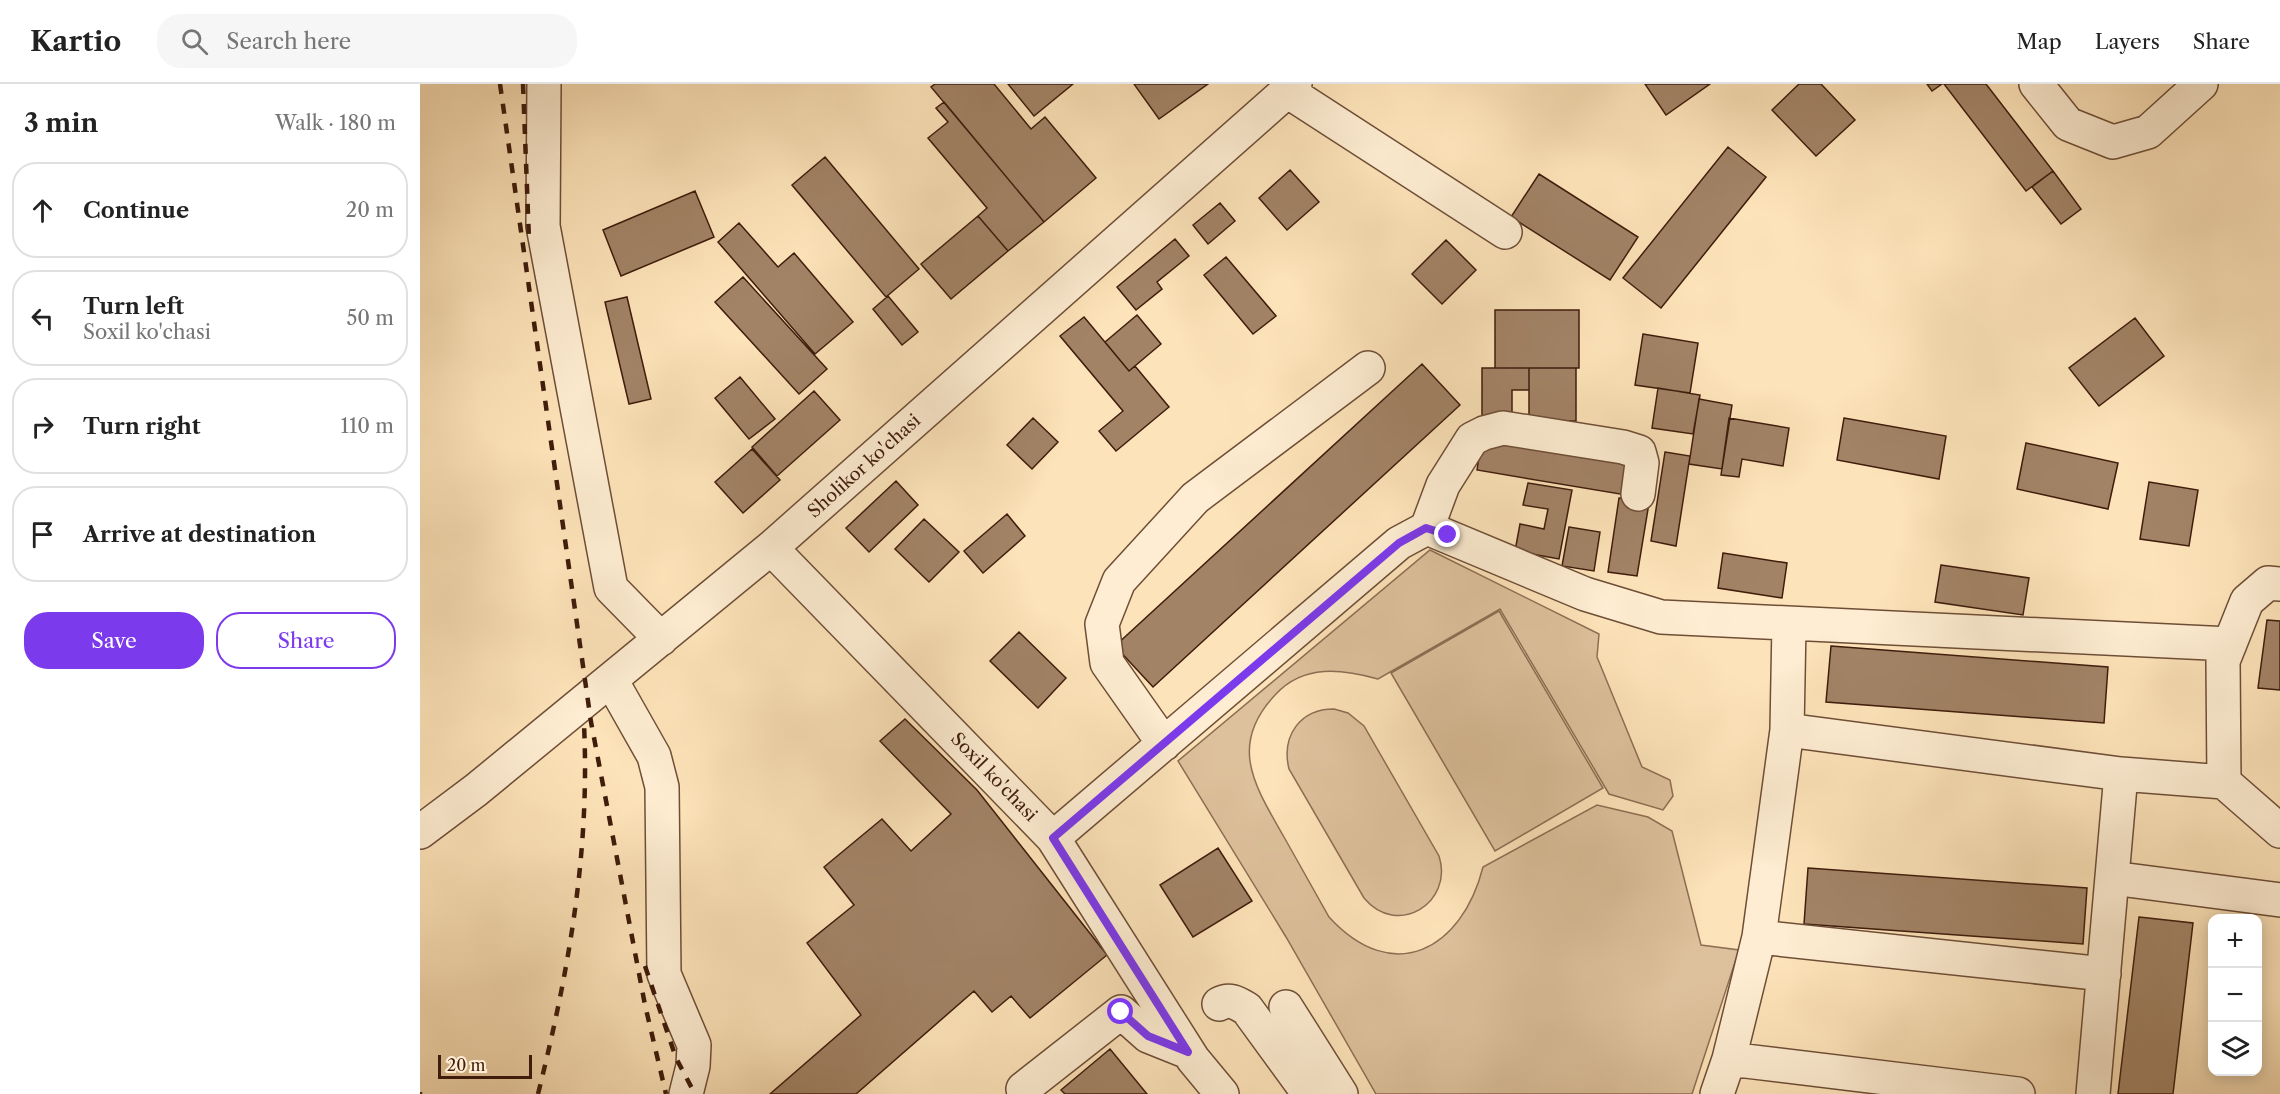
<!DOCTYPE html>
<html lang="en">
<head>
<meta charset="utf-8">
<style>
  body { margin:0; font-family:"Libre Caslon Text",serif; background:#f6f6f6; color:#222 }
  .controls { position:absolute; right:18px; bottom:18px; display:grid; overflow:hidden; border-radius:12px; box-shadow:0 3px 15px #0003 }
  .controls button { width:54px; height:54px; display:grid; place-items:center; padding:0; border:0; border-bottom:2px solid #e0e0e0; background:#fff; color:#222; font:30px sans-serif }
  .scale { position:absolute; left:18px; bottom:15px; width:94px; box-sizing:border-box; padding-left:6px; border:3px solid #3f1c0c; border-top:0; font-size:16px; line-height:21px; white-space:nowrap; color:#3f1c0c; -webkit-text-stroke:4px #feedd2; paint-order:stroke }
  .stop { position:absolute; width:18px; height:18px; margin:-14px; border:4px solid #7c3aed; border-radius:50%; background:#fff }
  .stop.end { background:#7c3aed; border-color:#fff; box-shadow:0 2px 6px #0008 }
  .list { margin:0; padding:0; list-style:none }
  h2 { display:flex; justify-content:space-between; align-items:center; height:78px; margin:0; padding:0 24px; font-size:26px }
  h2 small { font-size:20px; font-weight:400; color:#767676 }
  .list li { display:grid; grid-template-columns:39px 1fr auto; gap:18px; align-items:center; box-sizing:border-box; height:96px; margin:0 12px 12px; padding:0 12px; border:2px solid #e0e0e0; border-radius:24px }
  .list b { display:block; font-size:22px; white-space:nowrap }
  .list p { margin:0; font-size:20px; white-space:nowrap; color:#767676 }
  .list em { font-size:20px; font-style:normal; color:#767676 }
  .actions { display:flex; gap:12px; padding:18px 24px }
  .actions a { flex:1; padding:14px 0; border:2px solid #7c3aed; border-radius:24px; text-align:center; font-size:21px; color:#7c3aed }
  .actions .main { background:#7c3aed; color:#fff }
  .icon { flex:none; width:33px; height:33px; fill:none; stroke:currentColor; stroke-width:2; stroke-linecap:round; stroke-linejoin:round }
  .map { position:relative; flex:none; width:1860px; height:1010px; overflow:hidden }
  header { display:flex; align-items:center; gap:36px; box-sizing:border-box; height:84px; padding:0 30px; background:#fff; border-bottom:2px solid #e0e0e0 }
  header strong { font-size:28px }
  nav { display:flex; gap:33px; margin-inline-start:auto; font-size:21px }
  .search { width:420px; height:54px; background:#f6f6f6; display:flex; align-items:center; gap:15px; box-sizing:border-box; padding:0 21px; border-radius:24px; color:#767676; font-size:22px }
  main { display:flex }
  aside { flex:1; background:#fff }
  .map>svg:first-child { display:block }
</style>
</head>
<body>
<header>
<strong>Kartio</strong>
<div class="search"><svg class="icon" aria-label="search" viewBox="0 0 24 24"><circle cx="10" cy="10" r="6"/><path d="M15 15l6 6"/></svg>Search here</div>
<nav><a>Map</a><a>Layers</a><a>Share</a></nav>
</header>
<main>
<aside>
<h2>3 min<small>Walk · 180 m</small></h2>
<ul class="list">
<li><svg class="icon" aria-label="ahead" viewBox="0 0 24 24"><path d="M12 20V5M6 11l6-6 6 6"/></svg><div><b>Continue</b></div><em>20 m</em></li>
<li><svg class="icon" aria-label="left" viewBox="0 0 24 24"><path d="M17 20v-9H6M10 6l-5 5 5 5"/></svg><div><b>Turn left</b><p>Soxil ko'chasi</p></div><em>50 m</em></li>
<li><svg class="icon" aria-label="right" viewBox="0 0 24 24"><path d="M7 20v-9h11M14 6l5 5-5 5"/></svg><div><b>Turn right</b></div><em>110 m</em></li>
<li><svg class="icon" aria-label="arrive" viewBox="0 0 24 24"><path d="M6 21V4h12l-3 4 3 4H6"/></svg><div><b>Arrive at destination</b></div></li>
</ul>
<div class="actions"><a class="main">Save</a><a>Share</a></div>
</aside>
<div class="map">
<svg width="1860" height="1010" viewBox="0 0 1860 1010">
  <rect width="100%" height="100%" fill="#fde3b9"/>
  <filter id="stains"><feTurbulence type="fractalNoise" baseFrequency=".00333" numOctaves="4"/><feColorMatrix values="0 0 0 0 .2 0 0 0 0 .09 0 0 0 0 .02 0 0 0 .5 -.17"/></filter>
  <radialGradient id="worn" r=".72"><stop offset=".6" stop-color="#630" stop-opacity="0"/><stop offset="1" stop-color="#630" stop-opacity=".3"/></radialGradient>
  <path fill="#ddc19c" stroke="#8e6e54" stroke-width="1.5" d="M1010,466L1179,550L1177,573L1222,683L1250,696L1253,712L1243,726L1189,710L1080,525L958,595C922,585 884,580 856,610C807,661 835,702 864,753C879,780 894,806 909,833C973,903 1042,866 1063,783L1177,721L1228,733L1252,747L1281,861L1319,866L1272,1010H956L866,853L758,677Z
    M1079,527L1183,704L1075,767L971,589Z
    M914,625L928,629L944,642L1019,772C1034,819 977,854 944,814L869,685C861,652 880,625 914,625Z"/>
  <path fill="#a28366" stroke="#3f1c0c" stroke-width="1.5" d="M515,0H574L611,45L625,33L676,94L624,138L511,3Z
    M588,0H653L614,32Z
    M714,0H788L739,35Z
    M1225,0H1290L1246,31Z
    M1379,0H1401L1435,36L1396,72L1352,26Z
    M1507,0H1522L1512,7Z
    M1524,0H1566L1633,87L1606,107Z
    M524,18L624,138L588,167L558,132L567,124L508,54L528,38L516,24Z
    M1308,63L1346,93L1241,224L1203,194Z
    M405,73L499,185L466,213L372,101Z
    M870,86L899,118L867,146L839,114Z
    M1633,87L1661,125L1641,140L1612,103Z
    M1119,90L1218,153L1190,196L1091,133Z
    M275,107L294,153L201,192L183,146Z
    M800,119L815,137L788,160L773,141Z
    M558,132L588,167L531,215L501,180Z
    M319,139L358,183L374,169L433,238L395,270L298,158Z
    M755,155L769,172L737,198L742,205L716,226L697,203Z
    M1026,156L1056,186L1022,220L992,190Z
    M806,173L856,232L833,250L784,191Z
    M323,193L407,285L379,310L295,218Z
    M468,212L498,248L482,261L453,225Z
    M207,213L231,315L209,320L185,218Z
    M1075,226H1159V284H1075Z
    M717,231L741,260L709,287L685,258Z
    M664,233L709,287L715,282L749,323L696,367L679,347L703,327L640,252Z
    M1715,234L1744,272L1679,322L1649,284Z
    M1223,250L1278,259L1270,309L1215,301Z
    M1002,280L1040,321L733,603L695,562Z
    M1062,284H1109V306H1092V335H1062Z
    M1109,284H1156V337H1109Z
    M320,293L355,335L329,355L295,314Z
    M1238,304L1280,311L1273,350L1232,344Z
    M394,307L420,336L357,392L332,363Z
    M1279,315L1312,321L1302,385L1269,380Z
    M613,334L638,358L612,385L587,361Z
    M1309,334L1369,344L1363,382L1322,375L1319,393L1301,391Z
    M1424,334L1526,352L1519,395L1417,376Z
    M1062,354L1213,367L1206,411L1057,386Z
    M1606,359L1698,379L1688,425L1597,405Z
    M332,365L360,396L323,429L295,398Z
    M1245,368L1270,372L1256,462L1231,457Z
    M476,397L498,421L449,468L426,444Z
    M1729,398L1778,406L1769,462L1720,455Z
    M1108,399L1152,406L1139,475L1095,467L1100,440L1124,445L1128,425L1103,421Z
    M1199,414L1229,419L1217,492L1188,488Z
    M587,430L605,452L563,489L544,467Z
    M504,435L539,468L509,498L475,465Z
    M1149,443L1180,448L1174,487L1142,482Z
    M1303,469L1367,479L1362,514L1298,504Z
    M1521,481L1609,494L1603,531L1515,518Z
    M1847,536L1860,537V606L1838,604Z
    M599,548L646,594L618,624L570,577Z
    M1411,562L1688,583L1684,639L1406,618Z
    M485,635L557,706L687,871L610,934L591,912L572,928L554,907L436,1010H350L441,931L387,859L434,821L404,783L462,735L491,767L531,730L460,657Z
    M798,764L832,817L773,853L740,801Z
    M1388,784L1667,804L1663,860L1384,840Z
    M1719,833L1773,839L1753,1010H1698Z
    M690,965L727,1010H645L641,1006Z"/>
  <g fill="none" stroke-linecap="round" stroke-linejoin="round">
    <g stroke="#6e4e37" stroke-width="36">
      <path id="minor" d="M124,0L123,142L191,504L241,555
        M1616,0L1648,40L1693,58L1728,48L1781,0
        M867,7L1085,148
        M1007,444L1023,401L1052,355L1064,349L1083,344L1203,363L1219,368L1222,379L1218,410
        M351,464L633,754L773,975L802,1010
        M1860,500L1848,499L1827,517L1803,577L1804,698L1860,747
        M191,596L234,672L242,703L244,890L274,961L273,982L266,1010
        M1367,646L1701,690L1804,698
        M744,660L687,579L682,540L699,497L775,414L948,284
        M0,748L56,706L351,464L875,0
        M633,754L979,459L1007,444L1165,510L1241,533L1810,560
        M1692,794L1860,816
        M1339,853L1684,890
        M799,920C810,914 817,919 827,925L889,1010
        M866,923L921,1010
        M1309,975L1598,1010
        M603,1005L701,928L728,952L768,968
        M1297,1010L1309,975L1339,853L1367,646L1369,540
        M1673,1010L1701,690"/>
    </g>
    <use href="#minor" stroke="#feedd2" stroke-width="33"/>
    <path stroke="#3f1c0c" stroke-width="4.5" stroke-dasharray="10 10" stroke-linecap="butt" d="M80,0L171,638L225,921L246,1010
      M103,0L109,156
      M225,882L256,974L275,1010
      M0,1008V1010
      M118,1010C149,886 170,768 164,640"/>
  </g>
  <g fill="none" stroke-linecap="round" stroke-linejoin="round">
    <path stroke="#7c3aed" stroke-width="8" d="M701,928L728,952L768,968L633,754L979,459L1006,444L1028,451"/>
  </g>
  <g text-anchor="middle" stroke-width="4.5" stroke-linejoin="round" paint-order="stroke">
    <g font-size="18" fill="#3f1c0c" stroke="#feedd2">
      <text transform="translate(444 382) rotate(-42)" y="6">Sholikor ko'chasi</text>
      <text transform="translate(574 693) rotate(46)" y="6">Soxil ko'chasi</text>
    </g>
  </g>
  <rect width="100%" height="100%" filter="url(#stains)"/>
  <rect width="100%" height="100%" fill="url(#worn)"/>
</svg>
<div class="controls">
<button>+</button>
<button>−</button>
<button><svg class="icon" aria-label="layers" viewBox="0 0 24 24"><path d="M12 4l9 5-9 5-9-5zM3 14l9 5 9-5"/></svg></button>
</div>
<div class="scale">20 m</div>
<div class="stop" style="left:701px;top:928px"></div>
<div class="stop end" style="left:1028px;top:451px"></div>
</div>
</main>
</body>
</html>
